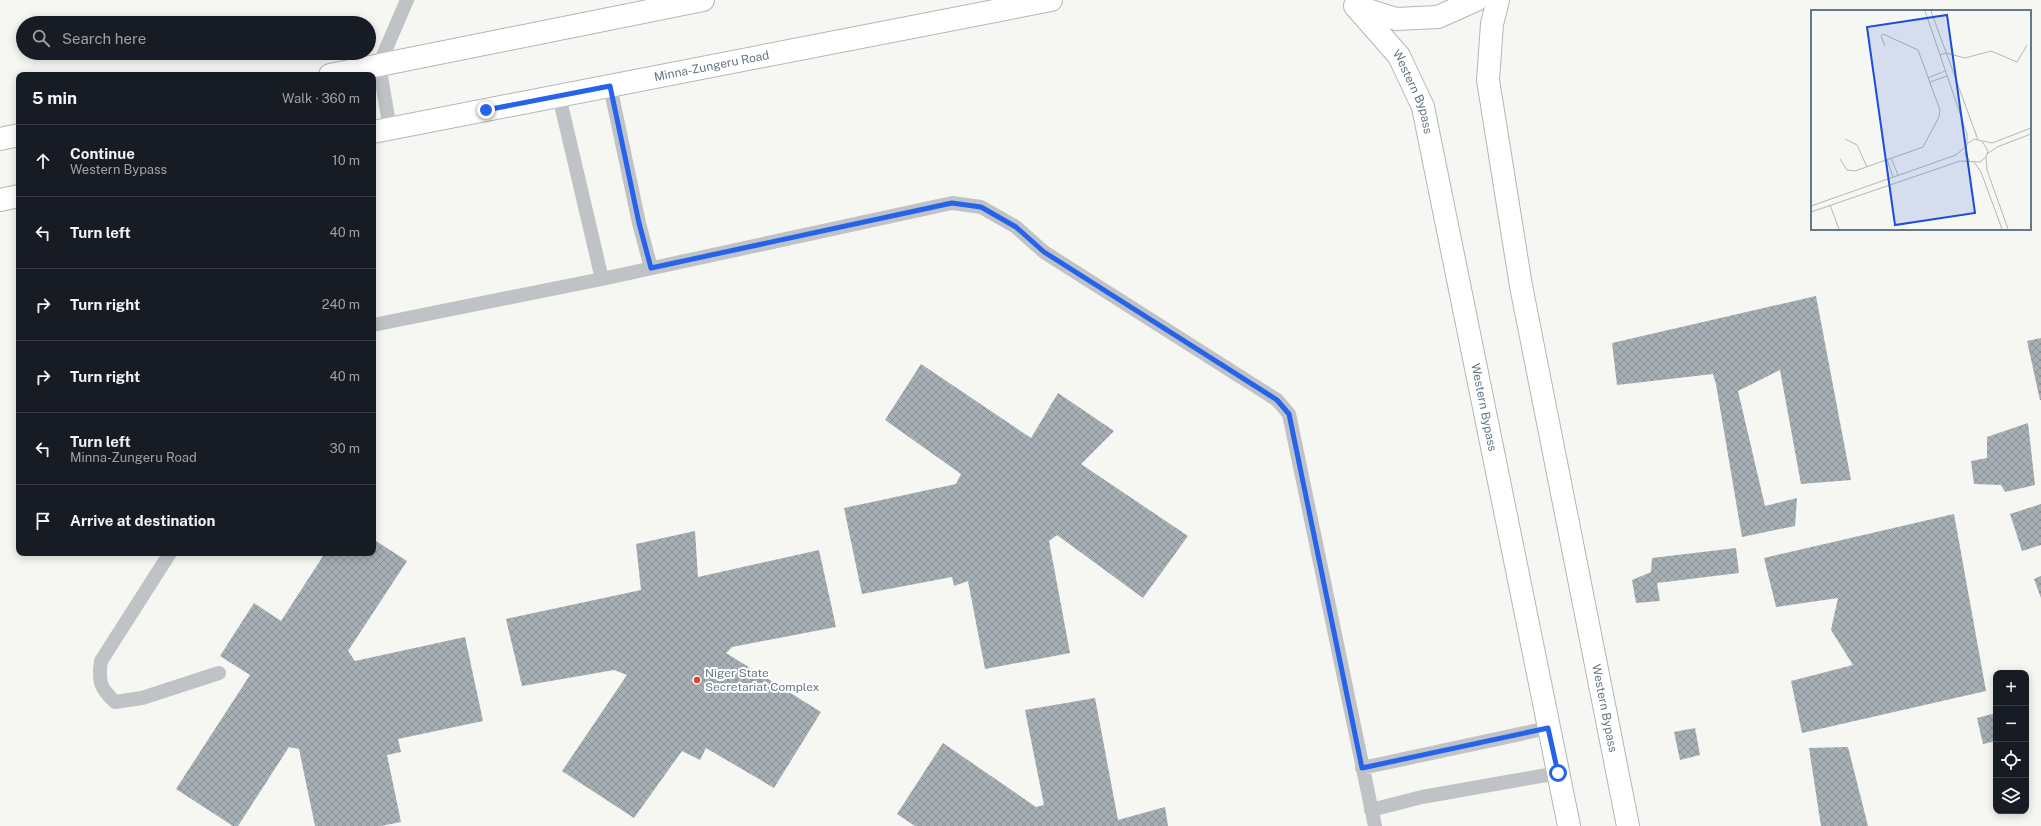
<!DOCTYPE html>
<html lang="en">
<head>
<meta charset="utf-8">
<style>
  body { margin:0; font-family:"Public Sans",sans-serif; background:#20242c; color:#f1f3f6 }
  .controls { position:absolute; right:12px; bottom:12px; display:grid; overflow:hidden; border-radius:8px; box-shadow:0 2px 10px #0003 }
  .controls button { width:36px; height:36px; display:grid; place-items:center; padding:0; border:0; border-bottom:1px solid #363941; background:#171b24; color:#f1f3f6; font:20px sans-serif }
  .stop { position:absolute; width:12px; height:12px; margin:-9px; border:3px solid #2563eb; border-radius:50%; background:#fff }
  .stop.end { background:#2563eb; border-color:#fff; box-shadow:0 1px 4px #0008 }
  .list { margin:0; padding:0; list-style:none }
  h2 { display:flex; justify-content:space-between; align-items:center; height:52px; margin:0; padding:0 16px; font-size:17px }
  h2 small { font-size:13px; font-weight:400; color:#9ea1a6 }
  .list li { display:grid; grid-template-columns:26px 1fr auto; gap:12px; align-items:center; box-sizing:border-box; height:72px; padding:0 16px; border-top:1px solid #363941 }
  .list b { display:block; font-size:15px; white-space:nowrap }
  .list p { margin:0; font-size:13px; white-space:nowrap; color:#9ea1a6 }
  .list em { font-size:13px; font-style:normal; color:#9ea1a6 }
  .icon { flex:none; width:22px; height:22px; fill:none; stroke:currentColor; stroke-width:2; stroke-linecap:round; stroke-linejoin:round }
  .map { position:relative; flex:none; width:2041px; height:826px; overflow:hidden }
  .search { position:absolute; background:#171b24; box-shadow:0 2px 10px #0003; left:16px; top:16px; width:360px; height:44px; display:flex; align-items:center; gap:10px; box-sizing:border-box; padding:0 14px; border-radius:22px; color:#9ea1a6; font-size:15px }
  .panel { position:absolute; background:#171b24; box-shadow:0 2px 10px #0003; left:16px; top:72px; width:360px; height:484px; border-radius:8px }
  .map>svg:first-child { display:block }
</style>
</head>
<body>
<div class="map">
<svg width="2041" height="826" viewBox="0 0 2041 826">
  <defs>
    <pattern id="building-cross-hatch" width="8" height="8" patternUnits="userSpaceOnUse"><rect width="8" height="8" fill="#a6afb4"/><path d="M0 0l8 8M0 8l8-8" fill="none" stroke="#8b9398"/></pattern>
  </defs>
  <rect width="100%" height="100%" fill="#f6f6f3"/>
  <path fill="url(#building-cross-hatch)" d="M1816,296L1851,480L1801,484L1780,370L1738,391L1765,506L1797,498L1795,526L1742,537L1716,384L1713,374L1617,385L1612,343Z
    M2041,338V400H2040L2027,341Z
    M921,364L1031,438L1058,393L1114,431L1081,464L1188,536L1143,598L1057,535L1049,541L1070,653L985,669L968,581L954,586L952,577L862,594L844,508L956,484L961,474L885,420Z
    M2028,423L2035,485L2005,492L2001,485L1974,484L1971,461L1987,458V437Z
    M2041,504V545L2022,551L2010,514Z
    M1954,514L1986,691L1802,733L1791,681L1853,665L1831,630L1838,598L1776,607L1764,558Z
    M695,531L698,577L819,550L836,627L732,647L726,653L821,712L774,788L706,748L700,760L682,751L634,818L562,771L627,675L614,670L522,686L506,619L641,590L636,544Z
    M373,539L407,561L348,651L355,661L465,637L483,721L398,739L401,752L387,755L401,822L381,826H315L299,749L289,747L238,826H233L176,789L250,675L220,656L254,603L281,621L325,553H373Z
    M1736,548L1739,573L1657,583L1660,601L1636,603L1632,580L1651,572L1652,558Z
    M2041,576V598L2034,579Z
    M1095,698L1118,820L1165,807L1168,826H915L897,814L943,743L1036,807L1044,805L1025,710Z
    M1996,713V741L1983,744L1977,718Z
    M1695,728L1700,755L1680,760L1674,732Z
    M1848,747L1868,826H1821L1809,748Z"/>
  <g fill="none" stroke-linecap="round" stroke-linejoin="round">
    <g stroke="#b2b7ba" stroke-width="24">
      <g id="primary">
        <path id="s1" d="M1498,0L1492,24L1488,80L1521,286L1628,826"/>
        <path d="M1355,6L1396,19L1438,17L1476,0"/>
        <path id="s2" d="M1356,7L1399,56L1423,107L1569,826"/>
        <path d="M330,75L703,0"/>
        <path id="s3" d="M373,132L1051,0"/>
        <path d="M0,139L19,135"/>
        <path d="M0,200L19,196"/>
      </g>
    </g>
    <path stroke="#bfc3c6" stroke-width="14" d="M610,86L639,223L651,268
      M559,96L602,279
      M390,129L379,65L407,0
      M373,325L602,279L952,203L981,207L1016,227L1044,252L1277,400L1289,414L1375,826
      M170,553L101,661C98,681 100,688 115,702L142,698L219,673
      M1362,768L1548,728
      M1371,810L1422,797L1558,773"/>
    <use href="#primary" stroke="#fff" stroke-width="22"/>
  </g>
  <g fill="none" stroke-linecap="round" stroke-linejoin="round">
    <path stroke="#2563eb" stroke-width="5" d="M486,110L610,86L639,223L651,268L952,203L981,207L1016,227L1044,252L1277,400L1289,414L1362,768L1548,728L1558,773"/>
  </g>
  <circle fill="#df462a" stroke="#fff" stroke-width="1.5" cx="697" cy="680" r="4"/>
  <g text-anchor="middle" stroke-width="4" stroke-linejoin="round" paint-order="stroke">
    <g font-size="12" fill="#667883" stroke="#fff">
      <text dy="4" stroke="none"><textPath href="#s3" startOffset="345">Minna-Zungeru Road</textPath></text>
      <text dy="4" stroke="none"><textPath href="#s2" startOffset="104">Western Bypass</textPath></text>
      <text dy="4" stroke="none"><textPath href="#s2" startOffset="428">Western Bypass</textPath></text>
      <text dy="4" stroke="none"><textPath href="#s1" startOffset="720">Western Bypass</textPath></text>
    </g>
    <g font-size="12" fill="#667883" stroke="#fff" text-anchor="start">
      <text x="705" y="677">Niger State<tspan x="705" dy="14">Secretariat Complex</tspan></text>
    </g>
  </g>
  <g transform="translate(1811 10)">
    <rect width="220" height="220" fill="#f6f6f3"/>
    <path fill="none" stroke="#afb9bc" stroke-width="1" d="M114,1L156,124V134M120,1L167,130M129,45L135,43L154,48L180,41L206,52L216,35M117,68L134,61M119,72L136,66M34,129L46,135L56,157M172,131L181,133L220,118M176,144L186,137L220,124M175,147L176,160L197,219M80,148L87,165M29,149L36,160L44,161L112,137L128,107L129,100L107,40L72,24L70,26L74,36M76,149L82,167M163,152L170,162L191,219M19,195L28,219M0,196L145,145L154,137M0,202L149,151L169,152L175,147L177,141L171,131L163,129L156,134L154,145L159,151"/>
    <path fill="#1d4ed8" fill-opacity="0.15" stroke="#1d4ed8" stroke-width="2" d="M136,5L164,203L84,215L56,17Z"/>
    <rect width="220" height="220" fill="none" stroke="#667883" stroke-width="2"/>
  </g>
</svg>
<div class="controls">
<button>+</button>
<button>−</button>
<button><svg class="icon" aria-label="locate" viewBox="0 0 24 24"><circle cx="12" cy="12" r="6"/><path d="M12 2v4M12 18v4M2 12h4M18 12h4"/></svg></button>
<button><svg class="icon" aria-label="layers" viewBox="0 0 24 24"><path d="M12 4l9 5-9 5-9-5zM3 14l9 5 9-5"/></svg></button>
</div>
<div class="stop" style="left:1558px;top:773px"></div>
<div class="stop end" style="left:486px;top:110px"></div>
<div class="search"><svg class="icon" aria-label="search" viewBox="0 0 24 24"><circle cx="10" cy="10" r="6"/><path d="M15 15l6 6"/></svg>Search here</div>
<section class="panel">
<h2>5 min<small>Walk · 360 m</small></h2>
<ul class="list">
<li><svg class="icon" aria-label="ahead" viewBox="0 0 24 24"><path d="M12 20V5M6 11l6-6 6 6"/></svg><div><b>Continue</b><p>Western Bypass</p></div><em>10 m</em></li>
<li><svg class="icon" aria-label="left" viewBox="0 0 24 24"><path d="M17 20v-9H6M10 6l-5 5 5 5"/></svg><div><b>Turn left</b></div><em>40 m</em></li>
<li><svg class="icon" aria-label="right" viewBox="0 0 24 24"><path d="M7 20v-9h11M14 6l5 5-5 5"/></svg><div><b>Turn right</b></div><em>240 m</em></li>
<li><svg class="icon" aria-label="right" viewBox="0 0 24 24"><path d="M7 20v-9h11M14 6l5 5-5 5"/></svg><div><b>Turn right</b></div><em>40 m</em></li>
<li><svg class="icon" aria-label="left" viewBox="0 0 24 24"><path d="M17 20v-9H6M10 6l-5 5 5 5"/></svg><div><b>Turn left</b><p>Minna-Zungeru Road</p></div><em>30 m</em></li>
<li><svg class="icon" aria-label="arrive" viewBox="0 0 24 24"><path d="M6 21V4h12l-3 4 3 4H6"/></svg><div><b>Arrive at destination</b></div></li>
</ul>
</section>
</div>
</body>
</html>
